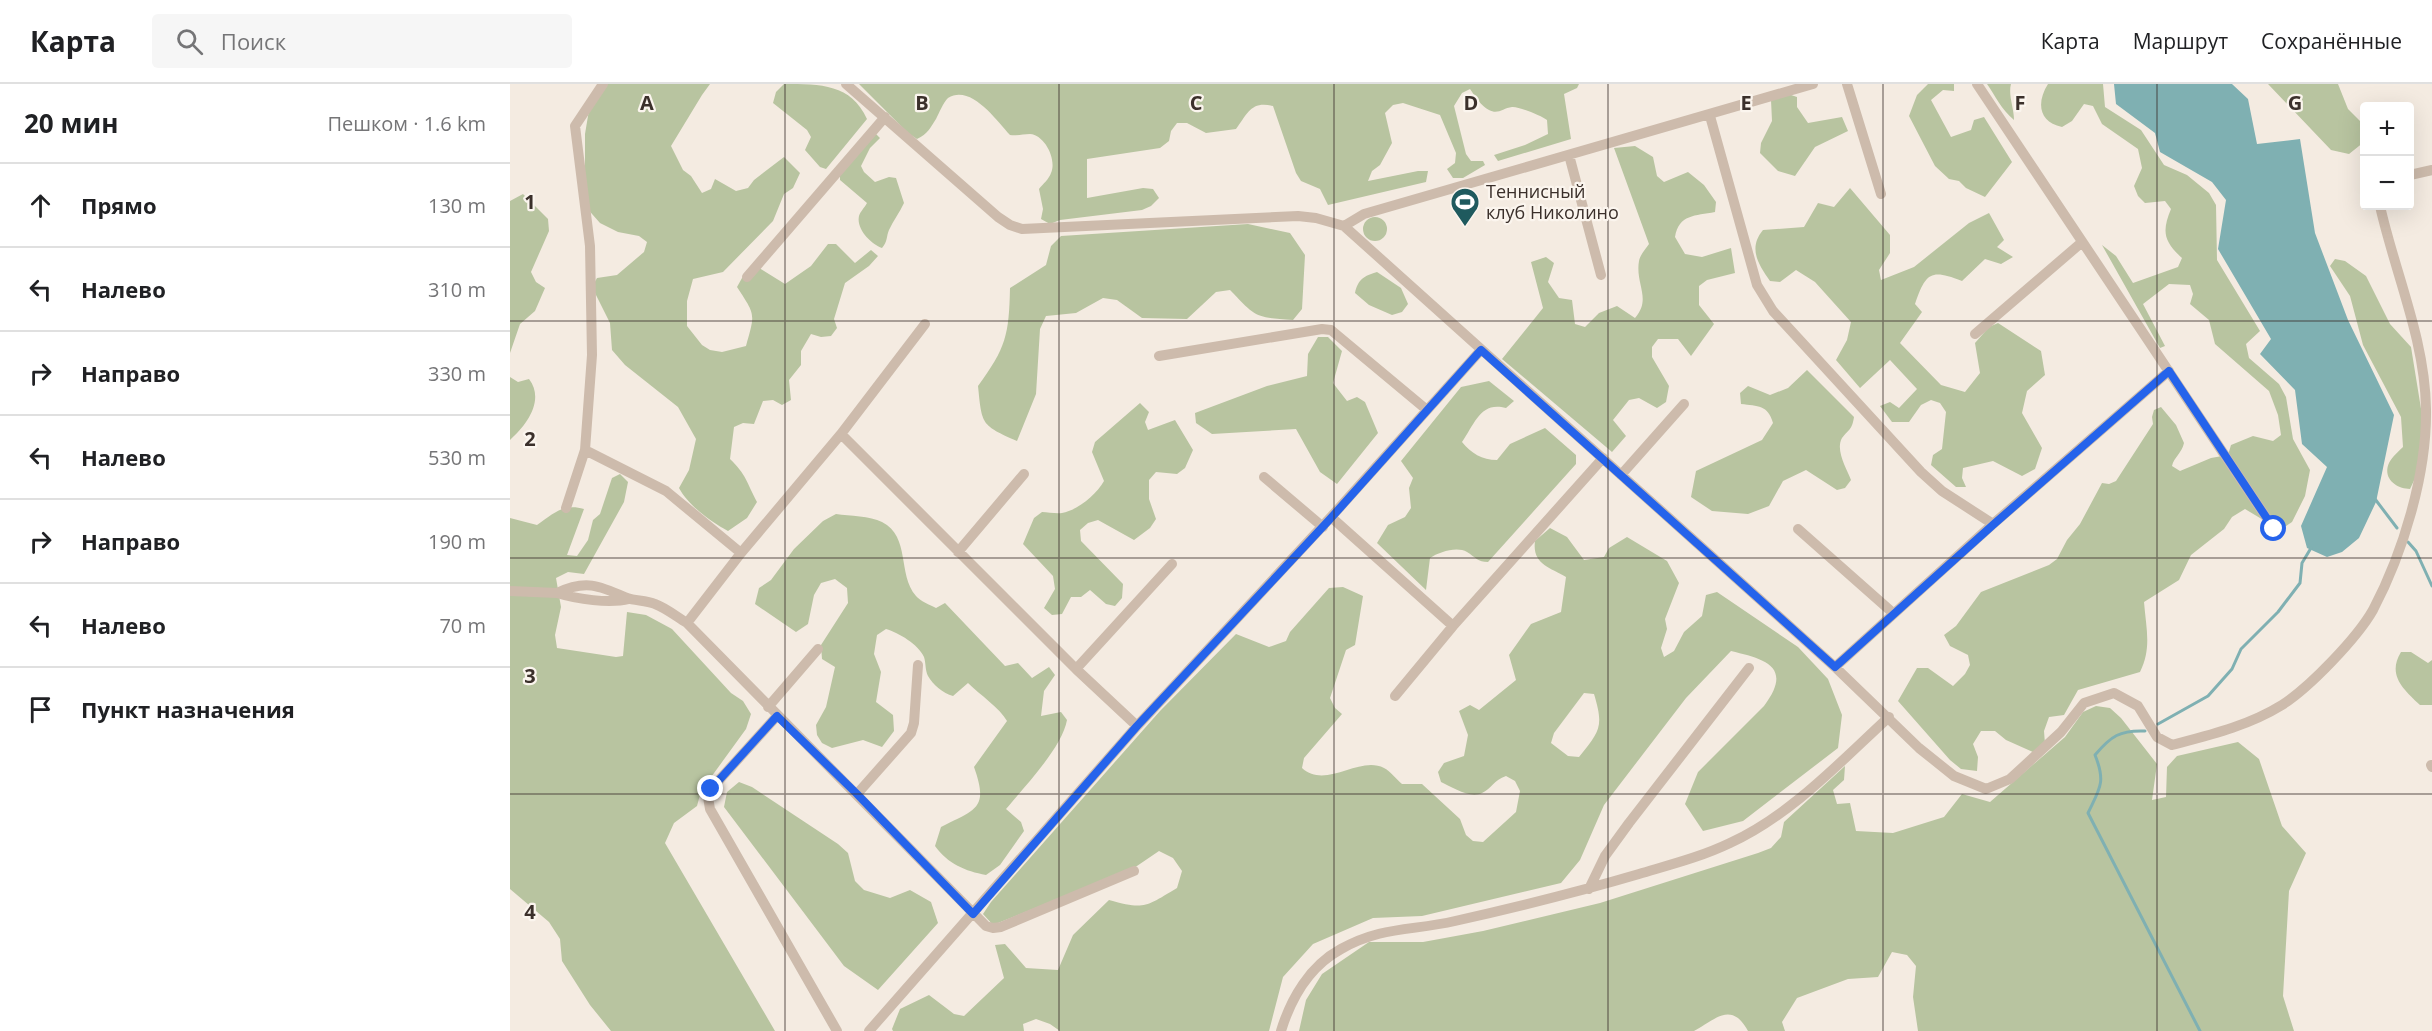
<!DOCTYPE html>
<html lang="ru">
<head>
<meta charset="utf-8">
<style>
  body { margin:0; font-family:"Open Sans",sans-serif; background:#f6f6f6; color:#202124 }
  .controls { position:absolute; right:18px; top:18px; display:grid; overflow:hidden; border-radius:6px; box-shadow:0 6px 24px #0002 }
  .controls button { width:54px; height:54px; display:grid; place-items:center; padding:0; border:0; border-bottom:2px solid #e0e0e0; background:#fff; color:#202124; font:30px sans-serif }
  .stop { position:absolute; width:18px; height:18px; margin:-14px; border:4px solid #2563eb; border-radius:50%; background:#fff }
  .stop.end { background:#2563eb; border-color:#fff; box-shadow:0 2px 6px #0008 }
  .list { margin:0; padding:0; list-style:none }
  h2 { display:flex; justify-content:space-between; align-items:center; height:78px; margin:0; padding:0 24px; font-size:26px }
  h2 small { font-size:20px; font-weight:400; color:#757577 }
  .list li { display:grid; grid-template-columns:39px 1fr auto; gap:18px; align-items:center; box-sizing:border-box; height:84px; padding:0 24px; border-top:2px solid #e0e0e0 }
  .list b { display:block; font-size:22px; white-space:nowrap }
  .list em { font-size:20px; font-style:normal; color:#757577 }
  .icon { flex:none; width:33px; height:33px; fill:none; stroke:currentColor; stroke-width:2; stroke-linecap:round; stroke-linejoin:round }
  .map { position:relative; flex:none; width:1922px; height:947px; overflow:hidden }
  header { display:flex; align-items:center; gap:36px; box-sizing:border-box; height:84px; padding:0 30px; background:#fff; border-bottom:2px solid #e0e0e0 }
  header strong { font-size:28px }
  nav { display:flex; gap:33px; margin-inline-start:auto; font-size:21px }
  .search { width:420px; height:54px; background:#f6f6f6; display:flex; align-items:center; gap:15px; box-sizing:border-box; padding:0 21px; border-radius:6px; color:#757577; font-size:22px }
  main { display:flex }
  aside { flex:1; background:#fff }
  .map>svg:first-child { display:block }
</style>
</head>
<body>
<header>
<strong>Карта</strong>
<div class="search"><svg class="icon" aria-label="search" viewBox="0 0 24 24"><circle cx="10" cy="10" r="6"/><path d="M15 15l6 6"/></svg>Поиск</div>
<nav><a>Карта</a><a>Маршрут</a><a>Сохранённые</a></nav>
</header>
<main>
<aside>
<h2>20 мин<small>Пешком · 1.6 km</small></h2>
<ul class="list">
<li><svg class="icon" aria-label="ahead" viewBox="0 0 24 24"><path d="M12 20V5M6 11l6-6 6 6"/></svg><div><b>Прямо</b></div><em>130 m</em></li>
<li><svg class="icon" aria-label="left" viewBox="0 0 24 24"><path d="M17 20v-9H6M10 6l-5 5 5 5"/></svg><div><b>Налево</b></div><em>310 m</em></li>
<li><svg class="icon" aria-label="right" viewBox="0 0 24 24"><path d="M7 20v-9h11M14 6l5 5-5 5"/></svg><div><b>Направо</b></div><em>330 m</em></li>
<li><svg class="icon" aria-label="left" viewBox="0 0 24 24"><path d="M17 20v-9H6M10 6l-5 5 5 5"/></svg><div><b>Налево</b></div><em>530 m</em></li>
<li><svg class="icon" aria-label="right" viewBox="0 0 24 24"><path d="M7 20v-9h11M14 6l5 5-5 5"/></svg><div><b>Направо</b></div><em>190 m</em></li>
<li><svg class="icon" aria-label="left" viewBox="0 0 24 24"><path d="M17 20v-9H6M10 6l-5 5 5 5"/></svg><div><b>Налево</b></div><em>70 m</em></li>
<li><svg class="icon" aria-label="arrive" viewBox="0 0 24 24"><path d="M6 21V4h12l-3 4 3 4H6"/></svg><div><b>Пункт назначения</b></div></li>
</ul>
</aside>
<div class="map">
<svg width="1922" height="947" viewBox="0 0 1922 947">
  <rect width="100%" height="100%" fill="#f4ebe1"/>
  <path fill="#b8c4a0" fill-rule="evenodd" d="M93,0H200L192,11L161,62L173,86L181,92L192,109L201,105L205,95L226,107L238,104L244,96L274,73L290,89L283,104L274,110L263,137L213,188L183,195L177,217V242L192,261L200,266L212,268L236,262C245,229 246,232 227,203L232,194L246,182L275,200L301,182L318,160H326L345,179L361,166L368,172L359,182L335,199L324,235L327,244L321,252L311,253L301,250L291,267V281L279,296L281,316L272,321L263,316L253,317L244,340L233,339L224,343L220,375C236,390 237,399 247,418L237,434L218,447C201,438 178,421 169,404L179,386L186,355L168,323L115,281L102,266L100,239L82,203L87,194L107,191L134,168L137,158L129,152L108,148L90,139L75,122V50L80,20Z
    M274,0C311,0 341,0 357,35L316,85L310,83L295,66L301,53L297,46L263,19L266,8Z
    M349,0H1069L1067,4L1054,10L1061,55L988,77L984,71L1015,61L1038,50L1037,36C1032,32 1008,22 1002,23C993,24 988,31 979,26C971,22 965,12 960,5L952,9L944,22L956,70L961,77H973L975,81L953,94H943L937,85L945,79L946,69L930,31L893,19L883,21L875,29L882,59L870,81L862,87L858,97L908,87H918L916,98L818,121L810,105L791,97L786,89L763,22C741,17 738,29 726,45L696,49L677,39H667L661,47L659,57L650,64L577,75V114L633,104L643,105L649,114L641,122L632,126L550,136L540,140L531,135L533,125L529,105C533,100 539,95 541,89C547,76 535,51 520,50C513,50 507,52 500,51C486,36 461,0 438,14C433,19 429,29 426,35C420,44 418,50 407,55L398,49Z
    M1418,0H1444V7L1433,6L1421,16L1441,53L1461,46L1464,36L1474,33L1502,78L1475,113L1456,104L1449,97L1439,95L1425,82L1399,32L1407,11Z
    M1477,0H1501C1498,11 1504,24 1504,36C1491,25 1486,13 1477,0Z
    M1538,0H1593L1595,23L1631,46L1654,81L1677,91L1699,109L1706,121L1707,176L1750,247L1736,260L1739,274L1769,300L1776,313L1783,355L1800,386L1795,412L1782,438L1770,446L1735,425L1722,433L1714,445L1681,471L1669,496L1634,518C1636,544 1642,564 1630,588L1568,606L1554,631L1539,633L1534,647L1535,660L1525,669L1496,656L1485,647H1471L1463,660L1468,673L1467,687L1451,685L1440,676L1388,617L1407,584H1418L1443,602L1455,590L1460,581L1458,571L1440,562L1434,551L1446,542L1471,508L1539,481L1547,475L1557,456L1570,440L1592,399L1599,400L1606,397L1643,340L1642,333L1644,326L1651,323L1666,341L1674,359C1672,369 1664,373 1662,382L1670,387L1701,374L1718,371L1721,361L1743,352L1763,357L1771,351L1768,331L1759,307L1705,260L1699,236L1680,220L1683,210L1680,201L1659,200L1633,220L1655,262L1650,264L1592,161L1606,172L1623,199L1668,183L1672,174C1653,157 1652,147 1661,125L1655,117L1635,119L1628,112L1624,102L1632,84L1628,65L1592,40L1583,22L1574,20L1562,37L1552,43C1529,38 1526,19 1538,0Z
    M1758,0H1828L1838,25L1854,41V58L1839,70L1821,66Z
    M1269,7L1287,13V23L1298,39L1332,33L1338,47L1305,63L1285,92L1268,87L1250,69L1251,59L1262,37L1261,16Z
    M365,49L370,54L360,64L351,82L354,88L365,98L379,93L386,94L394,119C390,128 383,137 379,146C376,153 378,157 372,164C361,160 346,145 349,132C350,128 355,123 357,119L330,96V83Z
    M1125,62L1143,73L1147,92L1154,98L1178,88L1194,101L1206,118L1205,128C1185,132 1169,130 1165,153L1175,170L1192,173L1221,164L1225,189L1197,196L1189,202V221L1204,240L1181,272L1168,255H1148L1142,263V273L1159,302L1156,318L1147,324L1129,314L1119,316L1103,336L1116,352L1102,368L992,275L1033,224L1021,178L1036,173L1044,179L1038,198L1049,214L1062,216L1065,240L1075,243L1089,229L1107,222L1125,234C1142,215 1125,200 1129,177C1130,171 1135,166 1139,160L1104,64Z
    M1340,104L1380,151V169L1369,186L1371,196L1404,183L1459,139L1479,129L1494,156L1487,163L1503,173L1491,180L1475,175L1452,197C1421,185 1416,188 1405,220L1412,228L1390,259L1431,301L1455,308L1470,289L1465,259L1479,243L1488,239L1531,267L1535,291L1517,307L1512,329L1532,364L1525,385L1512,392L1483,377L1453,384L1452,394L1456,403H1446L1421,381L1423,371L1432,365L1436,328L1430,319L1421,316L1411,321L1399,338H1382L1370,322L1380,318L1389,324L1407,305L1380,276L1350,304L1326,276L1337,256L1341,238L1305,198L1286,186L1270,198L1260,197C1248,180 1238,164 1253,146L1294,143L1308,119L1324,123Z
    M13,110L38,135L39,147L21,188L26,198L35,204L25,227L10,240L0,269V117Z
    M853 145a12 12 0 1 1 24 0a12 12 0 1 1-24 0Z
    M738,140L780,149L795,171L792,225L783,236C744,233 747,234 720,206L706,208L677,235L632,234L607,216L593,214L566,229L536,232L530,245L526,310L507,357C471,341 472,341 468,302C496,264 499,251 500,204L536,181L541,162L551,152Z
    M1825,175L1835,177L1856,192L1880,240L1901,263L1913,337L1908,388L1900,405C1887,405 1872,395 1879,379C1882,373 1889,367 1893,363L1891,333L1853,261L1840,212L1820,182Z
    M867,188L891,204L898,220L892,228L882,231L859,221L845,209C848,195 854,192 867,188Z
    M808,253H818L832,267L823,299L837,317L847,313L855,318L868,349L827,400L810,388L786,345L702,350L686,339L685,329L757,302L797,292L798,270Z
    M1297,286L1344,333C1342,346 1339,345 1332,354C1325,366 1337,385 1341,396L1335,404L1327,406L1296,386L1273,397L1259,422L1238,430L1202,427L1181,413L1186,387L1252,356L1263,339C1258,321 1248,322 1231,320L1230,309L1238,302L1260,311L1278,304Z
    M0,293L8,298L19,295C35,316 17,341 0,356Z
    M979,297L1004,317L996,324C971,317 965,339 952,358C961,369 972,376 987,376L1000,360L1035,344L1066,371V380L978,478C968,478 965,473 957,468C947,462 929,468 920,474L916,506L867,459L878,441L895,433L901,424L899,404L903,394L891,377L951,303Z
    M630,319L639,328L635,338L638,346L665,336L683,366L675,384L667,390L646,388L639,396V415L646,435L640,444L624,456L588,436L578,439L570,446L571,457L613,500L612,514L605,522L596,520L580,506L571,513H561L552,530L542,531L534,524L545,505L543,492L513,460L524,434L532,428C538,428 546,430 552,429C568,426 586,411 594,397L582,368L585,358Z
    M110,390L118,398L114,418L74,490L58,488L46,494L51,523L45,551L47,564L106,573L113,572L117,528L136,531L162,545L221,609L233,617L241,630L236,645L191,707L187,722L164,739L155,759L265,947H101L80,921L52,877L50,855L39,838L0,805V434L27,441C43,430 53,419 74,425L57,471L67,472L78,456L83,436L90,430L102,394Z
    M326,430C340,432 360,432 372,438C401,453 387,490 406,512C410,517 420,521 426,524L435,519L495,582L508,579L522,594L539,583L545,591L534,607L531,632L551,628L557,636C552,664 514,703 496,725L511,738L514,747L490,781L476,791C455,787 438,780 425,762L431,743C466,725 479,725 464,683L497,637C490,624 470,611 458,599L443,612C433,609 423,601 418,592C415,586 416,579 414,573C408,560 389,549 376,545L367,551L364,570L371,588L366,618L383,631L384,647L372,663L353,656L322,664L312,659L307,651L306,641L316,623L325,583L312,575L311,561L338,519L337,504L325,495L311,499L304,511L298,540L286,548L245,520L249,504L261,496L284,465L313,437Z
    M1040,444L1057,453L1074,476L1094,473L1099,464L1117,453L1157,477L1169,499L1155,535L1157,545L1151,564L1154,573L1164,567L1174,548L1192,532L1196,511L1207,508L1288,563L1318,595L1332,631L1328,664L1233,737L1193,747L1175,720L1188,688L1254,622C1284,582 1254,575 1221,567L1176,614L1094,721L1070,776L1051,799L912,832L863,834L803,860L773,893L759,947H550L540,940L526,935L513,940L514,947H383L382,945L390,925L419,911L444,930L454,932L494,894L485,861L495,860L516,884L548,886L563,851L599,816C635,826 635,823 667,804L672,787L663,774L649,767L624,784L483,841L473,830L481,818L650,627L726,550L759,563L776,557L780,548L819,504L833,503L853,512L845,561L836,566L820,614L825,624L832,630L794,674L792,684C816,706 849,671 874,684C880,687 886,695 892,700H912L950,735L956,751L963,757L973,758L1006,728L1010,707L1005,697L996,692C984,696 981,705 972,709C960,715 942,703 931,698L928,688L934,679L954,672L958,651L949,627L960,621L969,626L1006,596L999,571L1021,540L1051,528L1056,493C1039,483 1022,480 1025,457ZM1074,609L1084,610C1094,643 1090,647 1069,673L1058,672L1041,659L1044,649Z
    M1891,568H1901L1918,579L1922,576V621H1910C1893,605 1877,591 1891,568Z
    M1586,622L1600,624L1611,634L1647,680L1642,716L1656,713L1657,683L1667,672L1728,658L1749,675L1772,742L1796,769L1779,807L1773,912L1784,947H1408L1403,913L1406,882L1397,871L1382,868L1368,893L1338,895L1287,914L1272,938L1275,947H1238C1221,916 1205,936 1184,947H789L796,916L812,890L859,858H913L973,847L1090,819L1248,769L1261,764L1271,753L1274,738L1335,682L1334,696L1323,706L1327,720L1340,719L1346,747L1383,749L1434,733L1452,710L1480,718L1555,653L1573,628Z
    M229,698L242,703L328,760L338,769L345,797L354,806L380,814L400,806L421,818L428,839L368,906L334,882L214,723L217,708Z"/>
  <path fill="#7fb0b2" d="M1604,0H1722L1738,15L1747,60L1790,55L1805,149L1838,236L1884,331L1866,418L1849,454L1832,468L1817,473L1797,464L1791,442L1817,383L1792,360L1785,306L1750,270L1761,255L1708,165L1716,116L1702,98L1650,68L1645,49L1606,20Z"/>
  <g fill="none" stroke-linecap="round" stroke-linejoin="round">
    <path stroke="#7fb0b2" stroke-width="3" d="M1865,415L1887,444
      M1898,458L1906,467L1922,502
      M1648,640L1698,612L1722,585L1731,565L1768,528L1790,499L1792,479L1801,464
      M1635,647C1610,646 1601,652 1585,671C1596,698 1590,704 1578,729L1690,947"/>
    <path stroke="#cdbbac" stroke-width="10" d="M336,0L488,133L500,141L512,145L788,132L806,134L834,142L1325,583L1409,664L1444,692L1476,705L1500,695L1551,648L1574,619L1604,609L1628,622L1647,653L1662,661C1700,651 1738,642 1772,621C1800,603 1847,554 1863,526C1893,469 1917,390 1916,325C1915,255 1885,189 1870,122
      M1337,0L1371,110
      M1467,0L1764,445
      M1200,32L1247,201L1263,227L1411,388L1432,407L1483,440
      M1059,71L1091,191
      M1900,91L1922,86
      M834,142L854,130L1303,0
      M237,193L375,33
      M1465,250L1571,159
      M649,272L812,245L821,246L917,326
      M331,350L415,240
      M75,366L156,407L231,469
      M1111,391L1174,320
      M754,393L813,443
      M56,424L75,366L82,271L80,162L65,42L93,0
      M821,433L943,542
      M1288,445L1383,529
      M448,468L514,390
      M0,507L47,509
      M119,515C99,520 67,515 47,509C76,495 90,502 117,514C126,517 136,516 145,520C156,524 167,533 177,539L476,842L483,844L491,843L624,787
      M177,539L231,469L331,350L566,585L627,642
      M1325,583L1483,440L1659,287
      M566,585L662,480
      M885,612L943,542L1093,374
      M258,623L308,565
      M267,632L201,705L198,713L200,725L327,947
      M1921,681L1922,683
      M347,710L401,649L404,639L408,581
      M1079,805L1095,772L1119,739L1239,584
      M359,947L627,642L821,433L971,266
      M771,947C781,914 800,882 831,865C872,842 902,847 945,837C1007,823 1068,808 1129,790C1159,781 1191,773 1220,759C1281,731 1330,678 1379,633"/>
  </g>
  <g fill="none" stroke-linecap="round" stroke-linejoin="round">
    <path stroke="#2563eb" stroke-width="8" d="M201,705L267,632L347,710L463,830L627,642L821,434L971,266L1325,583L1484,440L1659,287L1764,445"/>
  </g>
  <path fill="none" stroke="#3b302b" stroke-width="1.5" stroke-opacity="0.55" d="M275,0V947M549,0V947M824,0V947M1098,0V947M1373,0V947M1647,0V947M0,237H1922M0,474H1922M0,710H1922"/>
  <defs>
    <g id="stadium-pin" transform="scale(1.5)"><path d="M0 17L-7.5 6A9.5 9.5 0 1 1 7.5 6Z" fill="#1f5a5e" stroke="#fbf5ee"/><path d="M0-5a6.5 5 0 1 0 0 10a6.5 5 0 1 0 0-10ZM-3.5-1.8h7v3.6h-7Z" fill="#fff"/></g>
  </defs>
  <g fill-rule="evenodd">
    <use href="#stadium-pin" x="955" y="118"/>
  </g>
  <g text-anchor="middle" stroke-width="4.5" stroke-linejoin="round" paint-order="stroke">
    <g font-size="18" fill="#3b302b" stroke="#fbf5ee" text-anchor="start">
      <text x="976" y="114">Теннисный<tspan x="976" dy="21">клуб Николино</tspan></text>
    </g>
  </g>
  <g font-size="20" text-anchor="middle" font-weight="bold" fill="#3b302b" stroke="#fbf5ee" stroke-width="4.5" stroke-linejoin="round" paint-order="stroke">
    <text x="137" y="26">A</text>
    <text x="412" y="26">B</text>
    <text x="686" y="26">C</text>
    <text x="961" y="26">D</text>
    <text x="1236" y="26">E</text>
    <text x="1510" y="26">F</text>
    <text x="1785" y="26">G</text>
    <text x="20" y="125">1</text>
    <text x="20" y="362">2</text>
    <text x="20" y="599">3</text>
    <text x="20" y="835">4</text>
  </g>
</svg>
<div class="controls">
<button>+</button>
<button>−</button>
</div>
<div class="stop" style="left:1764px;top:445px"></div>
<div class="stop end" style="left:201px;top:705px"></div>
</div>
</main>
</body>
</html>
